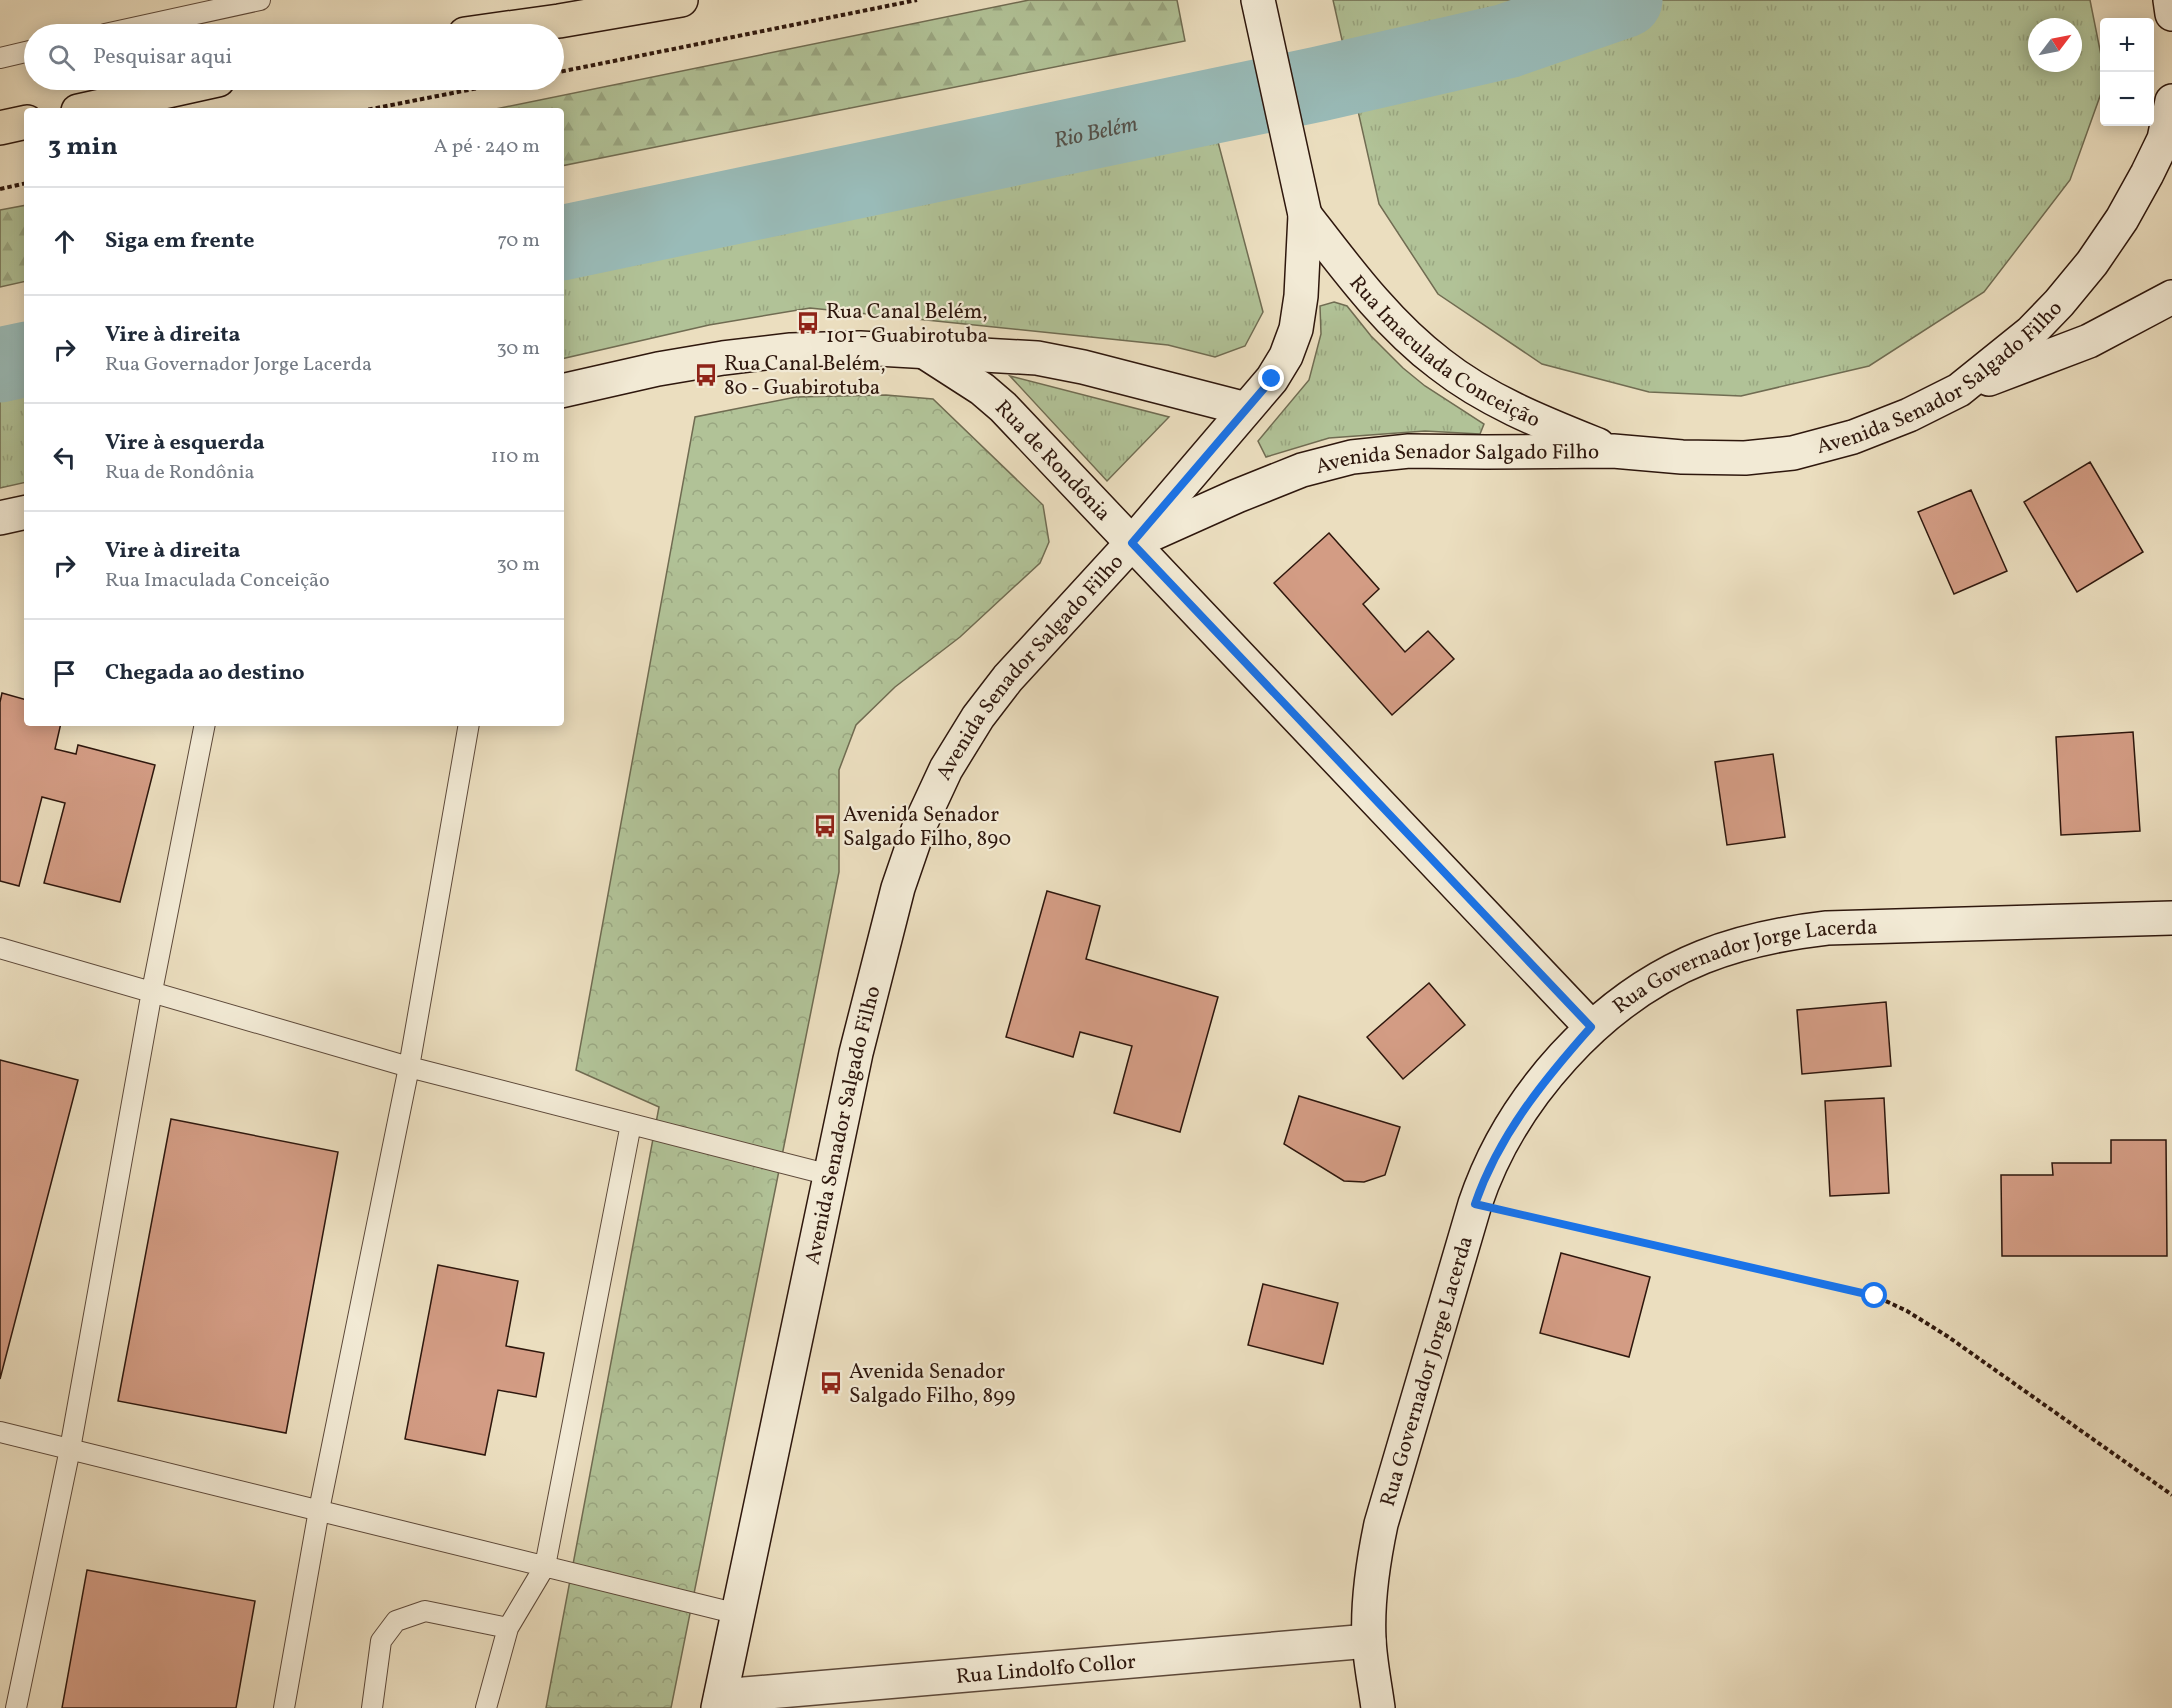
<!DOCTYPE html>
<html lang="pt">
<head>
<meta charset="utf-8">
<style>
  body { margin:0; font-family:Vollkorn,serif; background:#f6f6f7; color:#1f2937 }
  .controls { position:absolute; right:18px; top:18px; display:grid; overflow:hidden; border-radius:6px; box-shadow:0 3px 15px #0003 }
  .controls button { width:54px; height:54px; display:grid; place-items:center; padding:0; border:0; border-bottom:2px solid #e0e1e3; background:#fff; color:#1f2937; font:30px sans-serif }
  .compass { position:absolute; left:2028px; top:18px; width:54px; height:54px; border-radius:50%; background:#fff; box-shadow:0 3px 15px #0003; rotate:58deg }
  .stop { position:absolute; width:18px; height:18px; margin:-14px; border:4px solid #1a73e8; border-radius:50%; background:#fff }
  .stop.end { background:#1a73e8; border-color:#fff; box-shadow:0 2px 6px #0008 }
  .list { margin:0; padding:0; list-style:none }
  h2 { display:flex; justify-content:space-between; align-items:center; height:78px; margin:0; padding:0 24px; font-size:26px }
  h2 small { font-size:20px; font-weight:400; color:#747a83 }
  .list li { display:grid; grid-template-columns:39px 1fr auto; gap:18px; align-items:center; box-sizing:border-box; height:108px; padding:0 24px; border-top:2px solid #e0e1e3 }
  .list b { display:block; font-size:22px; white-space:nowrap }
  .list p { margin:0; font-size:20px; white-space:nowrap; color:#747a83 }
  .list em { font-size:20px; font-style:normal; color:#747a83 }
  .icon { flex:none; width:33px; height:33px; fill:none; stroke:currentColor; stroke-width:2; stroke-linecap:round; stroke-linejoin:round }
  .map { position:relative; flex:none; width:2172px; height:1708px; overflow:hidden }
  .search { position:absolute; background:#fff; box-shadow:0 3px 15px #0003; left:24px; top:24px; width:540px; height:66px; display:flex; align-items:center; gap:15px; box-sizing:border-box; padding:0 21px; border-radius:33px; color:#747a83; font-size:22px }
  .panel { position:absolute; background:#fff; box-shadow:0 3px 15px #0003; left:24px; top:108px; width:540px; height:618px; border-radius:6px }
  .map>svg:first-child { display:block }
</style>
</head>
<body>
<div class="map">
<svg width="2172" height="1708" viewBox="0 0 2172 1708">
  <defs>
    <pattern id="grass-tufts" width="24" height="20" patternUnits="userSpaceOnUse" patternTransform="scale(1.5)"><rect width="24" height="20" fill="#b1c297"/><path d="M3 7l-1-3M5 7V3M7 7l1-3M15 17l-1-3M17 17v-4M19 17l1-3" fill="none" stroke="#99a681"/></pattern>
    <pattern id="forest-firs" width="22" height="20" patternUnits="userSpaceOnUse" patternTransform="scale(1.5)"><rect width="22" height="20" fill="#b1c297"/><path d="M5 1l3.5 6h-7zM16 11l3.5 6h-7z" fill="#99a681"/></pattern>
    <pattern id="park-crowns" width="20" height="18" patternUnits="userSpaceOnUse" patternTransform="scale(1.5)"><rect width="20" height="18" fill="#b1c297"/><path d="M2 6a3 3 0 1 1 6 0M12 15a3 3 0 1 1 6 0" fill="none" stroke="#99a681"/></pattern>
  </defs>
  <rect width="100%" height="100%" fill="#ebdebf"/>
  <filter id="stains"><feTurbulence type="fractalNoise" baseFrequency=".00333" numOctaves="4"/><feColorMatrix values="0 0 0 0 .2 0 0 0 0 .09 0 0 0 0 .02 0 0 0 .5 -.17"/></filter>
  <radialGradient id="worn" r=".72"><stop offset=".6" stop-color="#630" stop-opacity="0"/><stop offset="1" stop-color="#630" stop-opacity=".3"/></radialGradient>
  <path fill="url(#grass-tufts)" stroke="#706c52" stroke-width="1.5" fill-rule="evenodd" d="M1333,0H2090L2104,70V85L2070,180L1984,292L1869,366L1741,396L1649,392L1542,364L1438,294L1379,204ZM2037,27H2073V63H2037Z
    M1218,142L1263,312L1245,346L1215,357L1168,345L810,308L709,325L561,359V262L695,233Z
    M1334,302L1347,306L1371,336L1403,368L1425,386L1484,424L1480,434L1425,431L1329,438L1266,457L1258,441L1309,380L1321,334L1320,306Z
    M1010,376L1169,417L1107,481Z
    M27,378V482L0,488V384Z"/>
  <path fill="url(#forest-firs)" stroke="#706c52" stroke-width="1.5" d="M1029,0H1177L1185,41L561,166V111H486Z
    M27,205V281L0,287V210Z"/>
  <path fill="url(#park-crowns)" stroke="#706c52" stroke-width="1.5" d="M886,395L933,399L1043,505L1049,542L1040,563L960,637L895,687L856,725L839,770V872L671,1708H546L659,1107L576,1070L695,417L796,397Z"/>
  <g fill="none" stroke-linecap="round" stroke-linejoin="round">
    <g stroke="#99bbb8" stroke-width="75">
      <path id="s1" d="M561,243L1319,84L1507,41L1625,0"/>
      <path d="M0,365L27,359"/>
    </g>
  </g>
  <path fill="#d39c84" stroke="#2e170d" stroke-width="1.5" d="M2090,462L2143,552L2077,592L2024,502Z
    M1971,490L2007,571L1954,594L1918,512Z
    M1329,533L1379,589L1363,604L1405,652L1428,631L1454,659L1392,715L1274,583Z
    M2,693L27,700V723H61L55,749L76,754L78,745L155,765L120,902L44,883L65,803L42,797L19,886L0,881V702Z
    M2133,732L2140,831L2061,835L2056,737Z
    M1773,754L1785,837L1727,845L1715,762Z
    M1047,891L1100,906L1086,959L1218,997L1180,1132L1114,1113L1132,1046L1080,1032L1073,1057L1006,1037Z
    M1429,983L1465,1025L1403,1079L1367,1037Z
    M1886,1002L1891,1066L1802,1074L1797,1010Z
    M0,1060L78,1080L0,1379Z
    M1299,1096L1400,1127L1385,1175L1364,1182L1344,1181L1284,1144Z
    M1884,1098L1889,1193L1830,1196L1825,1101Z
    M171,1119L338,1152L286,1433L118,1401Z
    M2111,1140H2166L2167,1256H2002L2001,1175H2053L2052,1163H2111Z
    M1561,1253L1650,1277L1629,1357L1540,1333Z
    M438,1265L518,1281L506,1346L544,1353L536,1397L498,1390L485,1455L405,1439Z
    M1263,1284L1338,1303L1323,1364L1248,1345Z
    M87,1570L255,1601L236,1708H62Z"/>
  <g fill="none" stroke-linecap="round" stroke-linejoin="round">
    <g stroke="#5d493a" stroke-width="22">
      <path id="lane" d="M105,34L260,0
        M0,58L34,50
        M0,948L409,1067L830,1175
        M0,1432L738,1614
        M16,1708L70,1449L152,991L205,723
        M284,1708L319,1510L409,1067L469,723
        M372,1708L381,1641L396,1621L425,1611L508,1628
        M486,1708L508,1628L545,1566L631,1124"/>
    </g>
    <g stroke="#5d493a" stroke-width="36">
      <g id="street">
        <path id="s2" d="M721,1696L1369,1641"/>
      </g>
    </g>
    <g stroke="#2e170d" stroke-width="36">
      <g id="secondary">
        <path d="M2170,0L2172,14"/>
        <path id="s3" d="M1305,215C1346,268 1387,324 1440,364C1487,401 1543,423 1598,445"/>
        <path id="s4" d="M923,351L982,389L1003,407L1591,1027"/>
        <path d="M1989,379L2089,341L2172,297"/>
        <path d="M561,391L658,369L723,358L791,350L860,348L1037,358L1083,367L1246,409"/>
        <path d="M0,518L27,512"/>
        <path id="s5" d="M1141,539L1237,496L1302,470L1352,457L1409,451L1486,452L1613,451L1682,457L1745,458L1793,453L1853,437L1909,415L1959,390L2031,332L2059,303L2092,263L2122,219L2147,174L2164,139L2172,101"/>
        <path id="s6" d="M718,1708L856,1053L898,888L919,827L946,769L978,717L1008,678L1132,543L1272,379L1286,356L1296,329L1301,296L1305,215L1258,0"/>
        <path id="s7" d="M1378,1708C1375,1685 1370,1662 1369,1639C1367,1600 1373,1562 1381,1524L1475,1204C1510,1099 1600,998 1703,957C1743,941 1784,933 1827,928L2172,918"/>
      </g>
    </g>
    <g stroke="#2e170d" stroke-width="36">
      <path id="highway" d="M465,34L559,21L681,0
        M78,111L218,80
        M0,128L27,122"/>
    </g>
    <path stroke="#2e170d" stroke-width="4" stroke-dasharray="4.5 3" stroke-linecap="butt" d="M554,73L917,0
      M361,111L519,80
      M0,189L27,183
      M1514,1213L1875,1296L1907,1311L1947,1336L2172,1495"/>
    <use href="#lane" stroke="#f2ead5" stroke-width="20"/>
    <use href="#street" stroke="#f2ead5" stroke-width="33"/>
    <use href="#secondary" stroke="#f2ead5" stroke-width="33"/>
    <use href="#highway" stroke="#ebdebf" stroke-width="33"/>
  </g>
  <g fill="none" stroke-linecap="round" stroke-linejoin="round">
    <path stroke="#1a73e8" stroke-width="8" d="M1272,379L1132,543L1591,1027C1543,1081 1499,1135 1475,1204L1875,1296"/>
  </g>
  <defs>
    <g id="bus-bare" transform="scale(1.8)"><path d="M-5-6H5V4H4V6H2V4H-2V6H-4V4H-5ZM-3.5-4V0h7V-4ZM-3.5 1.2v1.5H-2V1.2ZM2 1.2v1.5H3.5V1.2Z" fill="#8f2418" stroke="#f2ead5" stroke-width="2.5" paint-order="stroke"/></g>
  </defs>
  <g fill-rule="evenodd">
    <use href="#bus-bare" x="808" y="323"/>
    <use href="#bus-bare" x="706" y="375"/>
    <use href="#bus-bare" x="825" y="826"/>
    <use href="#bus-bare" x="831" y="1383"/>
  </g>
  <g text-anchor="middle" stroke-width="4.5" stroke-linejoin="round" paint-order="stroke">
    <g font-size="21" fill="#2e170d" stroke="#f2ead5" text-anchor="start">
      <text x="826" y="318">Rua Canal Belém,<tspan x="826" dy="24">101 - Guabirotuba</tspan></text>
      <text x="724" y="370">Rua Canal Belém,<tspan x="724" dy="24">80 - Guabirotuba</tspan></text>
      <text x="843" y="821">Avenida Senador<tspan x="843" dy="24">Salgado Filho, 890</tspan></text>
      <text x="849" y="1378">Avenida Senador<tspan x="849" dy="24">Salgado Filho, 899</tspan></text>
    </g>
    <g font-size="21" fill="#2e170d" stroke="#f2ead5">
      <text dy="7" stroke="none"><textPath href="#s3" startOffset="198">Rua Imaculada Conceição</textPath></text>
      <text dy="7" stroke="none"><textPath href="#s5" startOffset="836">Avenida Senador Salgado Filho</textPath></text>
      <text dy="7" stroke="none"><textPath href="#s4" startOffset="171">Rua de Rondônia</textPath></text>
      <text dy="7" stroke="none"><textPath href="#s5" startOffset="332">Avenida Senador Salgado Filho</textPath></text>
      <text dy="7" stroke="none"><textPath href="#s6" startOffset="1100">Avenida Senador Salgado Filho</textPath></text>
      <text dy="7" stroke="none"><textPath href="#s7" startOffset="903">Rua Governador Jorge Lacerda</textPath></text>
      <text dy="7" stroke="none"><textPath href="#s6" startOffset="596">Avenida Senador Salgado Filho</textPath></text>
      <text dy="7" stroke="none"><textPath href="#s7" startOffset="345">Rua Governador Jorge Lacerda</textPath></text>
      <text dy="7" stroke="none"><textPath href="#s2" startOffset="326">Rua Lindolfo Collor</textPath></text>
    </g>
    <g font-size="22" font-style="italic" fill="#535049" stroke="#f2ead5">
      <text dy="8" stroke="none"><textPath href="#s1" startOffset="546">Rio Belém</textPath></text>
    </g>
  </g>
  <rect width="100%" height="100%" filter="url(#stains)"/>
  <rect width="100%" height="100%" fill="url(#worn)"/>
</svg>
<div class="controls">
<button>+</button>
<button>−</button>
</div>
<svg class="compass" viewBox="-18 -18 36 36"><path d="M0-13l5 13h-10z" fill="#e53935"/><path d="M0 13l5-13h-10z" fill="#747a83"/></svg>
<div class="stop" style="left:1875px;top:1296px"></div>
<div class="stop end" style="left:1272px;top:379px"></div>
<div class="search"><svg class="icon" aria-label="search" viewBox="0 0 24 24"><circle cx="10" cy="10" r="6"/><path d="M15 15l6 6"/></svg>Pesquisar aqui</div>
<section class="panel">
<h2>3 min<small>A pé · 240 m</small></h2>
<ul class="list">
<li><svg class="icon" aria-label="ahead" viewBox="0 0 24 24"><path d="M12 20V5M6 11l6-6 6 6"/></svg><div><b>Siga em frente</b></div><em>70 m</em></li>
<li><svg class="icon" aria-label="right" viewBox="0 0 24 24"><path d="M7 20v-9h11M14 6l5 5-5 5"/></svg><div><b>Vire à direita</b><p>Rua Governador Jorge Lacerda</p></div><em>30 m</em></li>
<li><svg class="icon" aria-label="left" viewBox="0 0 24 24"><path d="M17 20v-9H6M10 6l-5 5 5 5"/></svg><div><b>Vire à esquerda</b><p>Rua de Rondônia</p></div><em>110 m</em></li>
<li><svg class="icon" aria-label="right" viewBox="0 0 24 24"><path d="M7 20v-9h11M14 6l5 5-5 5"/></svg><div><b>Vire à direita</b><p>Rua Imaculada Conceição</p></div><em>30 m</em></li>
<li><svg class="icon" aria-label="arrive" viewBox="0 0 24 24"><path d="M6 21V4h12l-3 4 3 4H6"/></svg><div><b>Chegada ao destino</b></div></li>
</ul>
</section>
</div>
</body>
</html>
